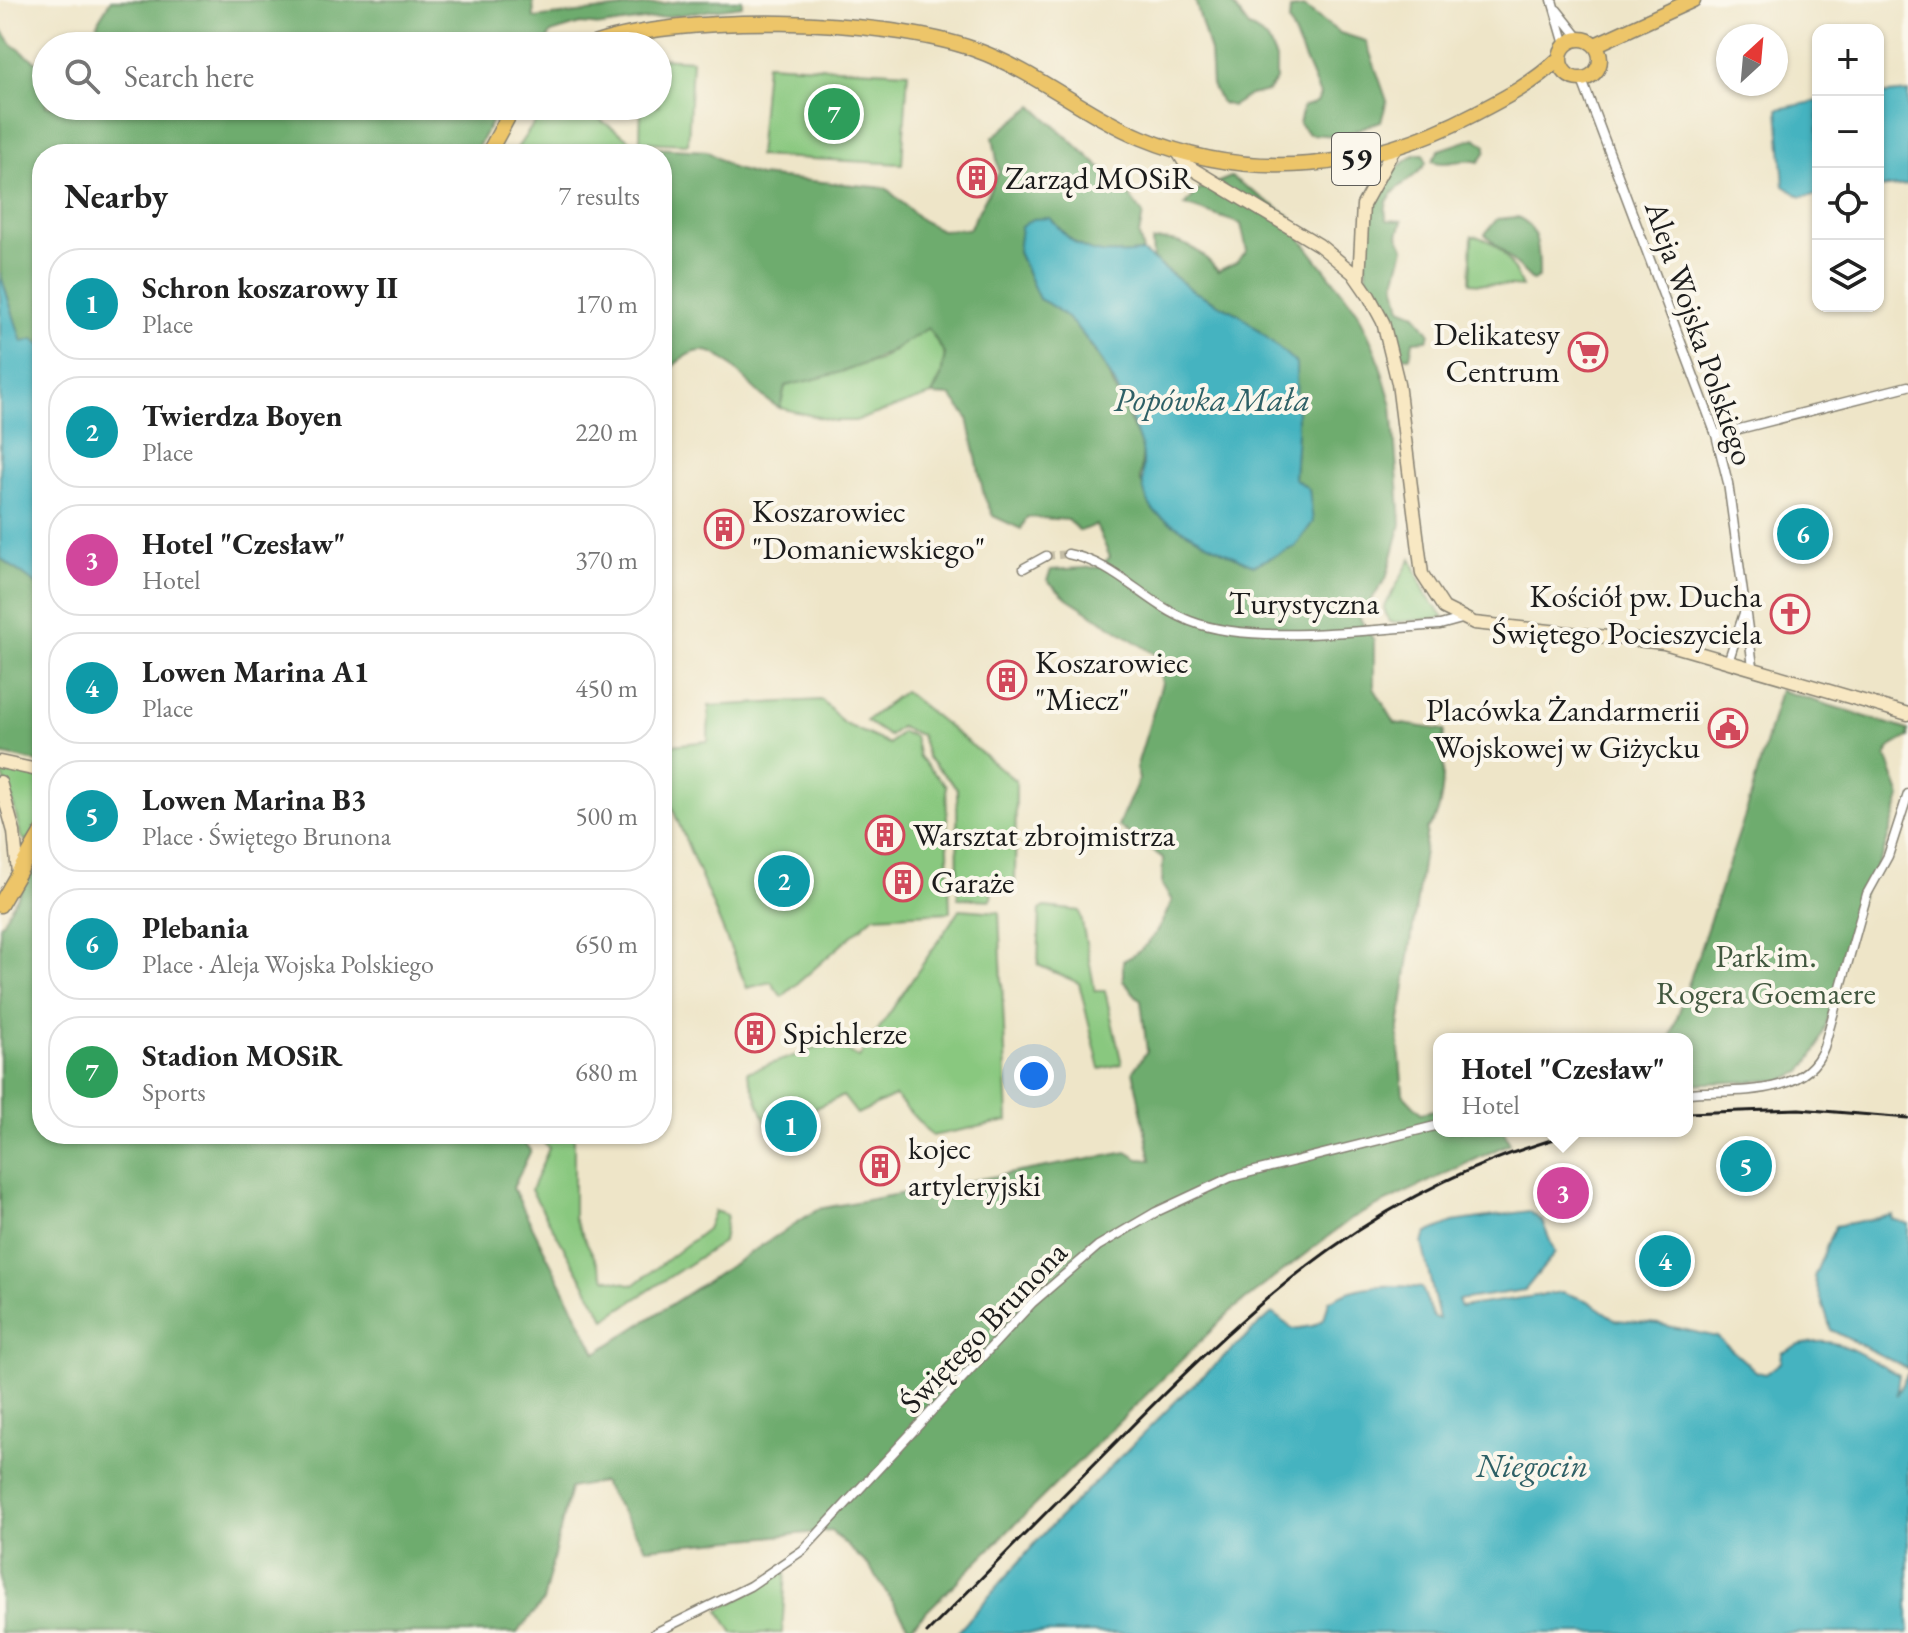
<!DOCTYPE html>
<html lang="en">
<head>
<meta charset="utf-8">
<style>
  body { margin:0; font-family:"EB Garamond",serif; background:#f2f2f2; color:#222 }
  .controls { position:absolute; right:24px; top:24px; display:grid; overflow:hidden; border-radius:16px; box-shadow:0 2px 6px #0004 }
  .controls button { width:72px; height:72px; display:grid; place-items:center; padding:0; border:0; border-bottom:2px solid #e0e0e0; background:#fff; color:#222; font:40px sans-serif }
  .compass { position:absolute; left:1716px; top:24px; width:72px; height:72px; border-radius:50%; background:#fff; box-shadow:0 2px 6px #0004; rotate:26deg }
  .you { position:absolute; left:1034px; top:1076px; width:28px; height:28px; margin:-20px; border:6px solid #fff; border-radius:50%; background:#1a73e8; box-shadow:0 0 0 12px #1a73e833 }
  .badge { display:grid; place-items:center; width:52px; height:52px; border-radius:50%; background:#d1495b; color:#fff; font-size:26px; font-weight:700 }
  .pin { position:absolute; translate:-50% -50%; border:4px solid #fff; box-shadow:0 2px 8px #0006 }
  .popup { position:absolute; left:1433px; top:1033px; width:260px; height:104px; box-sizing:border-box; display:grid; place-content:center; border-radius:16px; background:#fff; filter:drop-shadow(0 2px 6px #0005); font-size:26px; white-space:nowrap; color:#767676 }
  .popup b { font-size:30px; color:#222 }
  .popup::after { content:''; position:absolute; left:50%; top:100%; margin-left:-16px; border:16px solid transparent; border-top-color:#fff }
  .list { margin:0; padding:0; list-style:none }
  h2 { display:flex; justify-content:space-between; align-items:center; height:104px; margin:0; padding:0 32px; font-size:34px }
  h2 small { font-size:26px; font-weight:400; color:#767676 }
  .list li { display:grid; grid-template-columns:52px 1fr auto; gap:24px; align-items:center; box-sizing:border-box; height:112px; margin:0 16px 16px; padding:0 16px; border:2px solid #e0e0e0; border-radius:32px }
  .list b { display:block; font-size:30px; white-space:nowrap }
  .list p { margin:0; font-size:26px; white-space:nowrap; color:#767676 }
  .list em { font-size:26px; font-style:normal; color:#767676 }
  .icon { flex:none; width:44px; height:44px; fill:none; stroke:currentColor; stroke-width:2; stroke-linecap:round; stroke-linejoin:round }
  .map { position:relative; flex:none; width:1908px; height:1633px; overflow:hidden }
  .search { position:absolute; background:#fff; box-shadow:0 2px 6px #0004; left:32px; top:32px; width:640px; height:88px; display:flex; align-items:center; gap:20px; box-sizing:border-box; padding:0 28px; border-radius:44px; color:#767676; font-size:30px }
  .panel { position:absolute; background:#fff; box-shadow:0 2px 6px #0004; left:32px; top:144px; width:640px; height:1000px; border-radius:32px }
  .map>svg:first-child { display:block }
</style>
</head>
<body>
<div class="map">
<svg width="1908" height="1633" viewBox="0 0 1908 1633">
  <rect width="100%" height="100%" fill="#fbf7ec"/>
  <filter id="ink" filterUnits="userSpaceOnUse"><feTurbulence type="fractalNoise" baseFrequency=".0125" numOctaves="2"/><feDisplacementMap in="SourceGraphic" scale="16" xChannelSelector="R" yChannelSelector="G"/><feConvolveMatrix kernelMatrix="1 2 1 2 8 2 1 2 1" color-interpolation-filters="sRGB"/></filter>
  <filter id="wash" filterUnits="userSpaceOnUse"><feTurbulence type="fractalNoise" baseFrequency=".006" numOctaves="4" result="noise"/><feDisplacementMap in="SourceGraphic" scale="32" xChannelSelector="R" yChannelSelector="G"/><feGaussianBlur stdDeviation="1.8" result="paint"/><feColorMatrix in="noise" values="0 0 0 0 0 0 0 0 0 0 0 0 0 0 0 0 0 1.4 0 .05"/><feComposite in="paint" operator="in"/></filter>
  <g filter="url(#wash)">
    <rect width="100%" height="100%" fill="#eee5c8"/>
    <path fill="#89c87f" stroke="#52724e" stroke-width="2" d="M658,58L692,60L688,144L640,142L641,106H658Z
      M766,64L908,72L902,164L758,156Z
      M546,106H580L643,149L639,154H513Z
      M1472,236C1500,239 1512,264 1522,287L1470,283Z
      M928,327L945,354L941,377L932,395L855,421H834L780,408L785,386L879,360Z
      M1411,558L1426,595L1444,618L1396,622H1389L1384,608Z
      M904,691L1016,781L1015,883H992L991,900L958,898L957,788L927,757L921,735L900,727L889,736L866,721Z
      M822,700L843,723L889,744L901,732L914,736L919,757L946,786L950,912L874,916L782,997L771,982L747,988L662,783L664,746L708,741L709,706Z
      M6,770L42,777C42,799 48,827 26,841L21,837L12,799L2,774Z
      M1045,907L1080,911L1095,991H1105L1122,1064L1100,1069L1079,983L1038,965L1040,910Z
      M960,909L999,912L1008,1121L932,1136L895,1096L857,1114L843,1096L768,1128L747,1072L834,1042L859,1058Z
      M535,1134H574V1218L605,1278L634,1285L707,1229L714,1211L727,1215L723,1242L605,1319L531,1190L549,1148Z
      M786,1571L782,1633H733L719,1610Z"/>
    <path fill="#6eac6e" stroke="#456445" stroke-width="2" d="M111,0H533L534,18L692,0H742V6L602,26L580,24L551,33L544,46H91L99,19Z
      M1195,0H1229L1249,27L1267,39L1276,59V80L1268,91L1250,95L1232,106L1221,103L1212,85L1210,52Z
      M1304,7L1340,33L1366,41L1387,101L1381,121L1339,136L1309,134L1299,124L1303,107L1317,102L1320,95L1289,22L1290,9Z
      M0,27L12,44L46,69V106H500L474,154H42V347L34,339L22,343L0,273Z
      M1033,106L1125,190L1143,214L1139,235L1143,252C1095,256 1081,255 1050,218L1018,252L1039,298L1057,307L1080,330L1105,367L1143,449L1140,479L1154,511L1194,533L1294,478L1297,431L1294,401L1242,316L1193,291L1153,259L1152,241C1180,237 1200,249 1218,271L1235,263L1247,251L1241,224L1185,205L1199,190L1231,177L1291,217L1302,240L1358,312L1376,352L1392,405L1401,524L1386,579L1359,617L1374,641V688L1395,723L1444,730C1442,754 1448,813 1427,829L1398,1034L1403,1094L1421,1113L1439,1109V1131H1504L1510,1143L1352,1218L1231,1311L910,1628L869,1566L831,1531L646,1548L602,1482L570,1488L543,1602L517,1633H0V926L42,855V1134H514L531,1150L513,1188L596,1353L818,1209L1127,1152L1139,1159L1151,1160L1133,1071L1147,1051L1141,1001L1123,981V961C1151,948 1160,928 1172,901L1162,885L1163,858L1118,826L1139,779L1136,768L1162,683L1156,655L1067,598L1047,580L1051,570L1099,567L1110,557L1096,525L1080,531L1068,520L1027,517L1021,529L993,516L984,496L968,418L951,396L932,395L941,377L945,354L928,328C872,365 850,372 785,386L780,408C735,385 714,311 662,379V154H650L655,148L707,151L732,168L759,176L886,188L921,220L941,230L969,229L999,172L993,137Z
      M1475,138L1486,145V151L1479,162C1462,157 1447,167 1432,161L1439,150Z
      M1416,154H1424L1426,163C1416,182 1377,190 1387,220L1402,221L1398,235L1404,248L1395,282L1401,308L1416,314L1430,334L1427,340L1413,341L1410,357L1399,356L1388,320L1382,314L1380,295L1367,282L1364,249L1369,206L1379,181Z
      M1517,217C1540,226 1539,255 1539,277L1533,281L1485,234L1497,219Z
      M0,558L42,588V763L0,754Z
      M1780,690L1908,730V737L1889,748L1886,755L1901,797L1882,857L1864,888L1852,919L1834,1001L1818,1048L1802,1072L1781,1080L1687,1084V1039H1670L1749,803Z"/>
    <path fill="#45b3c0" stroke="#30686e" stroke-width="2" d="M1908,92V185L1878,188V95Z
      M1818,101V195L1801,197L1784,186L1778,109Z
      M1050,218C1081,255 1095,256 1143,252L1193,291L1242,316L1296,363L1297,431L1294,478L1309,489L1313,522L1295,547L1254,565C1239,560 1162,521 1153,510C1134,483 1148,466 1141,446C1125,396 1088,321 1039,299L1018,252L1021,227L1032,219Z
      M0,273L22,342L34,339L42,347V588L0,558Z
      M1529,1211L1542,1221L1555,1253L1525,1290L1458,1300L1461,1307L1562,1292L1588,1301L1616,1320L1659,1324L1717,1337L1757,1372L1766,1374L1781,1362L1782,1353C1831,1326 1855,1353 1899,1375L1896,1395L1908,1373V1633H957L1046,1531L1181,1396L1272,1313L1293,1329L1313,1326L1324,1319L1329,1301C1359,1283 1389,1284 1422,1288L1433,1317L1439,1319L1422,1243L1427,1233L1453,1222Z
      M1893,1215L1892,1219L1908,1224V1369L1831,1330L1814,1277L1835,1226Z"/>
  </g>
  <g filter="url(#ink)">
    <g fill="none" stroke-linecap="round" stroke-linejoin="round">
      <path stroke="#c4bda6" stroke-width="8" stroke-dasharray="8 4" stroke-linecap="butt" d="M1046,556L1068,554"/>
      <g stroke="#858072" stroke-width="11">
        <path id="street" d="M1552,0L1565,45
          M1557,10L1580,39
          M1582,80L1716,435L1728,483L1753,666
          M1716,435L1908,386
          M1068,554C1116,563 1146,604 1190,621C1253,646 1372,629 1440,625L1462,619
          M1024,568L1046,556
          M1729,659L1745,610
          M1687,1093C1733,1089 1805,1099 1824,1047L1867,894L1888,856L1908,794
          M655,1633L750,1586L803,1550L1032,1303L1098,1246L1156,1212L1231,1177L1439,1125"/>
      </g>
      <g stroke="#858072" stroke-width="15">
        <path id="secondary" d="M1178,152L1186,165L1319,245L1353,273L1369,296L1383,322L1398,383L1422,574L1444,608L1474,623L1664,643L1908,714
          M1359,280L1363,205L1394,149
          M0,762L42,771
          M0,782L14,832L18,874"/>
      </g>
      <g stroke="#858072" stroke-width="17">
        <path id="primary" d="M1560 59a20 20 0 1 1 40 0a20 20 0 1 1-40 0Z
          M1595,45L1693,0
          M588,46C677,12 886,17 976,50C1035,71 1084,114 1142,138C1253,184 1370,169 1474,114C1505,98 1534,83 1560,58
          M488,154L514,106
          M0,905L42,832"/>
      </g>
      <use href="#street" stroke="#fff" stroke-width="8"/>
      <use href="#secondary" stroke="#f8e8c3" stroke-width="12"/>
      <use href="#primary" stroke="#edc569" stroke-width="14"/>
      <path stroke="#1c1c1c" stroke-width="3" d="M1687,1113L1799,1109L1908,1118
        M927,1633C991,1568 1055,1503 1119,1439C1262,1294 1380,1184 1583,1131"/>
    </g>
  </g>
  <defs>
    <g id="building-ring" transform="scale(2)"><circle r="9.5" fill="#fbf7ec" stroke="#d1495b" stroke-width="1.5"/><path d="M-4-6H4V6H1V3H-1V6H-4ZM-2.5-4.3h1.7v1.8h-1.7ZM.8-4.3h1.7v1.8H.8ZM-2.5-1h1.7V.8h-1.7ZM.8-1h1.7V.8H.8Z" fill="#d1495b"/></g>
    <g id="supermarket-ring" transform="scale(2)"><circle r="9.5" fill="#fbf7ec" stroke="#d1495b" stroke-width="1.5"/><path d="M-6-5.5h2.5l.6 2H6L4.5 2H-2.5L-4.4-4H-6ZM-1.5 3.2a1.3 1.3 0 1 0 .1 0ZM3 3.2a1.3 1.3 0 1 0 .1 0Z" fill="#d1495b"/></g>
    <g id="church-ring" transform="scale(2)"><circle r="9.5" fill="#fbf7ec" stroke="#d1495b" stroke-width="1.5"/><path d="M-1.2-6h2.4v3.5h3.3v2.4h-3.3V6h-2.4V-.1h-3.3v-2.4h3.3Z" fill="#d1495b"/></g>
    <g id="civic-ring" transform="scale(2)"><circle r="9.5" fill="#fbf7ec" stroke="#d1495b" stroke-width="1.5"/><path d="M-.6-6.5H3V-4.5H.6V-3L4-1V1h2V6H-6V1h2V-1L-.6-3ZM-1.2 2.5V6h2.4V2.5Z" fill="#d1495b"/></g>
  </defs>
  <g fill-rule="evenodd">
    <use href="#building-ring" x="977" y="178"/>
    <use href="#supermarket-ring" x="1588" y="352"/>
    <use href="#building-ring" x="724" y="529"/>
    <use href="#church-ring" x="1790" y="614"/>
    <use href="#building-ring" x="1007" y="680"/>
    <use href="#civic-ring" x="1728" y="728"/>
    <use href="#building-ring" x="885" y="835"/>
    <use href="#building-ring" x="903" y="882"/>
    <use href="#building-ring" x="755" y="1033"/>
    <use href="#building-ring" x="880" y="1166"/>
  </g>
  <g text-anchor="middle" stroke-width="8" stroke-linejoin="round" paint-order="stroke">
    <rect fill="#fbf7ec" stroke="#5f5e5a" stroke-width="2" x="1332" y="133" width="48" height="52" rx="6"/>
    <g font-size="30" font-weight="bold" fill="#1c1c1c">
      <text x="1356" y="169">59</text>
    </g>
    <g font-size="32" fill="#1c1c1c" stroke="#fbf7ec" text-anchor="start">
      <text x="1005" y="189">Zarząd MOSiR</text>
      <text x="1560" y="345" text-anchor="end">Delikatesy<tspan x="1560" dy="37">Centrum</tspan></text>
      <text x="752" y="522">Koszarowiec<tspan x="752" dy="37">"Domaniewskiego"</tspan></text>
      <text x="1762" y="607" text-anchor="end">Kościół pw. Ducha<tspan x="1762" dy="37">Świętego Pocieszyciela</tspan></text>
      <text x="1035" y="673">Koszarowiec<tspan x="1035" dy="37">"Miecz"</tspan></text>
      <text x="1700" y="721" text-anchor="end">Placówka Żandarmerii<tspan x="1700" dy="37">Wojskowej w Giżycku</tspan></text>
      <text x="913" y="846">Warsztat zbrojmistrza</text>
      <text x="931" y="893">Garaże</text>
      <text x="783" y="1044">Spichlerze</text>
      <text x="908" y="1159">kojec<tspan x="908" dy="37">artyleryjski</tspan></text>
    </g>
    <g font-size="32" fill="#1c1c1c" stroke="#fbf7ec">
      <text transform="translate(1700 333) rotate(71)" y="11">Aleja Wojska Polskiego</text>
      <text x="1304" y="614">Turystyczna</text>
      <text transform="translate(983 1327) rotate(-46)" y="11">Świętego Brunona</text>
    </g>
    <g font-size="32" fill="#42583f" stroke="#fbf7ec">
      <text x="1766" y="967">Park im.<tspan x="1766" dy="37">Rogera Goemaere</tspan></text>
    </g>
    <g font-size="34" font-style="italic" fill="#2e6066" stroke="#fbf7ec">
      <text x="1212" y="411">Popówka Mała</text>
      <text x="1532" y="1477">Niegocin</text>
    </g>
  </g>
</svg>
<div class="controls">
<button>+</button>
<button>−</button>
<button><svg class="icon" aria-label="locate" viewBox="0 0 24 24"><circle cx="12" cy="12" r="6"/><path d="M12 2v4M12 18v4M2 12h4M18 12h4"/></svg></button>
<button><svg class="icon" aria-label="layers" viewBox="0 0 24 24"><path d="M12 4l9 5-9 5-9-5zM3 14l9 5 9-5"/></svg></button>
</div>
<svg class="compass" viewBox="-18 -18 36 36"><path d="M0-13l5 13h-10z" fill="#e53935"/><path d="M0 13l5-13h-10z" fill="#767676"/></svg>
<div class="you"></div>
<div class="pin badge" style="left:791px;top:1126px;background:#0f9aa8">1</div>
<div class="pin badge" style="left:784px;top:881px;background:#0f9aa8">2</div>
<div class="pin badge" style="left:1563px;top:1193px;background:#d1479c">3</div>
<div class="popup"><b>Hotel &quot;Czesław&quot;</b>Hotel</div>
<div class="pin badge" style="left:1665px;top:1261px;background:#0f9aa8">4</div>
<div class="pin badge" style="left:1746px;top:1166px;background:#0f9aa8">5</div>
<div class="pin badge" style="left:1803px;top:534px;background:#0f9aa8">6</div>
<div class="pin badge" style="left:834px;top:114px;background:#2e9e5b">7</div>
<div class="search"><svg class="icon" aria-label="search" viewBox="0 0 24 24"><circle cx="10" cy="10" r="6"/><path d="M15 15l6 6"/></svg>Search here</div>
<section class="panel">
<h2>Nearby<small>7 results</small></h2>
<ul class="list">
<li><span class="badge" style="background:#0f9aa8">1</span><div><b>Schron koszarowy II</b><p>Place</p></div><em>170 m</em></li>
<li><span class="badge" style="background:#0f9aa8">2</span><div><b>Twierdza Boyen</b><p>Place</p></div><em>220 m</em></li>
<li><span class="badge" style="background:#d1479c">3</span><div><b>Hotel &quot;Czesław&quot;</b><p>Hotel</p></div><em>370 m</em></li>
<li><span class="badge" style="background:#0f9aa8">4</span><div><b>Lowen Marina A1</b><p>Place</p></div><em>450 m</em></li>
<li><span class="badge" style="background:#0f9aa8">5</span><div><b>Lowen Marina B3</b><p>Place · Świętego Brunona</p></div><em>500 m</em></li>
<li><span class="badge" style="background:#0f9aa8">6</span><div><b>Plebania</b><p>Place · Aleja Wojska Polskiego</p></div><em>650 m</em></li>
<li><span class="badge" style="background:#2e9e5b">7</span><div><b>Stadion MOSiR</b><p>Sports</p></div><em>680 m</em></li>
</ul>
</section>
</div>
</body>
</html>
